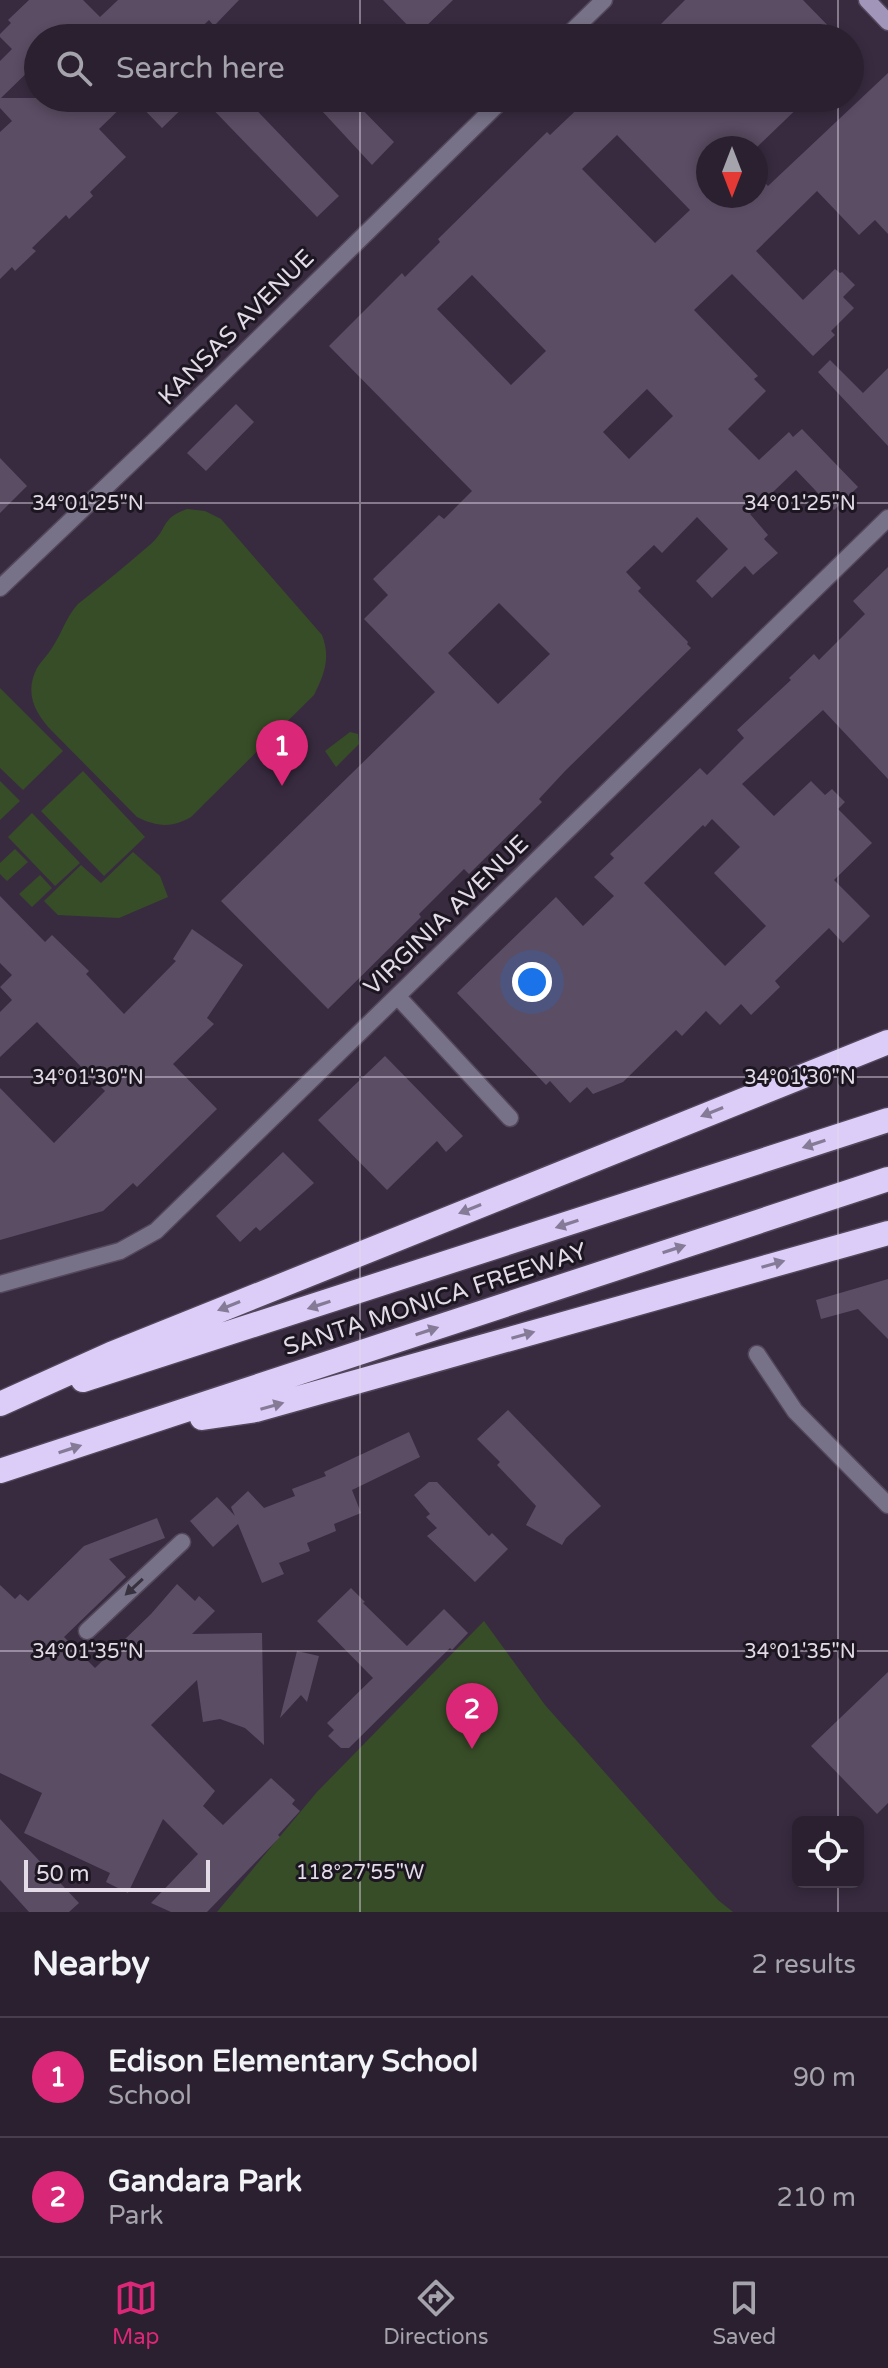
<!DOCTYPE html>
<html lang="en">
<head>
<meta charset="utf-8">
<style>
  body { margin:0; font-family:"Varela Round",sans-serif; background:#322838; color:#f1f3f6 }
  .controls { position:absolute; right:24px; bottom:24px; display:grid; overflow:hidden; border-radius:12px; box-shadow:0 4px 12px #0003 }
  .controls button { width:72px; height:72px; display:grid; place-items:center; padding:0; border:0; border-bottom:2px solid #463e4c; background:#2a2030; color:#f1f3f6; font:40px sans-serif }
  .compass { position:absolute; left:696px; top:136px; width:72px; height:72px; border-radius:50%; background:#2a2030; box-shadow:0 4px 12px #0003; rotate:180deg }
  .scale { position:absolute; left:24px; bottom:20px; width:186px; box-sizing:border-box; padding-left:8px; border:4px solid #e3dbe8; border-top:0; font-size:22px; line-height:28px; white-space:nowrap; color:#e3dbe8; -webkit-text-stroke:6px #1c1620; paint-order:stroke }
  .you { position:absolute; left:532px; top:982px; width:28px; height:28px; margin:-20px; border:6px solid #fff; border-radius:50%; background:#1a73e8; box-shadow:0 0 0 12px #1a73e833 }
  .badge { display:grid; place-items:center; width:52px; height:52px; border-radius:50%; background:#db2777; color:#fff; font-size:26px; font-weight:700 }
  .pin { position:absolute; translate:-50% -66px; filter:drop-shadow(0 2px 4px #0008) }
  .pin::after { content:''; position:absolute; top:42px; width:28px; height:24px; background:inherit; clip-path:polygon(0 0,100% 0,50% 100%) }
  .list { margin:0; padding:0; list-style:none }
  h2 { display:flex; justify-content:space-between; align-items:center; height:104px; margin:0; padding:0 32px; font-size:34px }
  h2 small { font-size:26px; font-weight:400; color:#a5a3ab }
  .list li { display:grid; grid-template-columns:52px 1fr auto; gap:24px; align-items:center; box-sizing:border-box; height:120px; padding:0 32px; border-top:2px solid #463e4c }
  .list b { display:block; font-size:30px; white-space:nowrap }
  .list p { margin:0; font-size:26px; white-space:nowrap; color:#a5a3ab }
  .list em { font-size:26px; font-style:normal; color:#a5a3ab }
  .icon { flex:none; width:44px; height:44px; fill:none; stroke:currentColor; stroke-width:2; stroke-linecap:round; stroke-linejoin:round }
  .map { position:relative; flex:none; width:888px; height:1912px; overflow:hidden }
  .search { position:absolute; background:#2a2030; box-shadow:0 4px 12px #0003; left:24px; right:24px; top:24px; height:88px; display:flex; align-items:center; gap:20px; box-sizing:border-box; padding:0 28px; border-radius:44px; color:#a5a3ab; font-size:30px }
  .sheet { height:344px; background:#2a2030 }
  nav { display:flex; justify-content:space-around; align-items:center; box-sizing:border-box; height:112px; border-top:2px solid #463e4c; background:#2a2030; font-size:22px; color:#a5a3ab }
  nav a { display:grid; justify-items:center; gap:4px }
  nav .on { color:#db2777 }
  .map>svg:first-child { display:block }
</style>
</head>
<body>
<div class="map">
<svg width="888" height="1912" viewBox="0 0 888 1912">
  <rect width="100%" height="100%" fill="#382b40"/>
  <path fill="#374d27" d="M187,509L205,511L221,519L322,635C331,658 324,675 314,695L191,817C172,828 157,827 137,817L52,731C35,713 24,693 37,668C41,661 48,655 52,648C62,633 66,617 78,604C103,584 128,564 152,543C168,528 161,518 187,509Z
    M0,688L63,751L23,790L0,768Z
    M350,732L358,734L359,744L336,767L325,751Z
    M83,771L145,837L104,876L41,811Z
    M0,781L20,801L0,820Z
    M32,813L80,863L55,886L8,837Z
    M15,849L28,862L7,881L0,874V863Z
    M133,852L160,876L168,897L119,918L58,915L44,901L81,865L101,883Z
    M40,875L52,888L32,907L19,894Z
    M484,1621L545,1705L718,1900L733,1912H217L317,1792Z"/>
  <path fill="#5b4d64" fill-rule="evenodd" d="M29,0H83L100,17L118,0H239L214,26L209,20L190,38H38V62L1,98H131L99,129L126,157L90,192L93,196L69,219L66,215L32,248L36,251L15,271L12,267L0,279V132L12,121L0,108V61L12,49L0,37V34L11,23L8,20Z
    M383,0H453L417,35Z
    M685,0H803L840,38H647Z
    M888,73V234L875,220L859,235L817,191L756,251L803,300L835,269L840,273L842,272L855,285L843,297L854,308L831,331L835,335L813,356L732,274L694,310L758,376L754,379L766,391L728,429L759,460L789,432L793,437L802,429L858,487L834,510L796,470L750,514L768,535L764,539L778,553L753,575L745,566L712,598L696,581L728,549L697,517L662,553L654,545L626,572L641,588L638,591L688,642L687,644L691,648L565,771L539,799L542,802L469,874L464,869L419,914L421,917L328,1009L221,901L435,692L364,619L388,595L373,579L439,515L444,519L472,491L329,346L402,273L405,277L440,242L438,239L547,132L550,135L589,98H727L741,112L755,98H808L756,148H708V196H756V174L768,186ZM617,135L690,210L655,243L582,169ZM472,275L546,351L511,385L437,309ZM647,389L673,416L629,459L603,432ZM499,603L550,654L498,704L448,653Z
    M133,98H193L162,128Z
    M202,98H245L339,196L317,217Z
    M310,98H351L394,142L372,165Z
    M830,360L863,393L888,368V446L818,372Z
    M236,404L254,422L206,471L187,453Z
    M0,458L27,486L0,513Z
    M888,567V779L823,710L742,784L774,816L811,781L825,795L832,789L845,802L838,809L872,843L834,880L870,916L843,943L829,928L775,981L780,987L751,1015L741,1004L720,1025L706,1011L682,1036L676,1030L623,1082L593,1094L587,1087L570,1103L550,1081L546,1085L457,993L556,897L583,926L614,896L594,877L614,858L610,854L700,768L707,775L744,738L737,730L791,680L789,678L814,654L819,660L865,614L853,601ZM712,819L740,847L714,873L766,926L725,966L644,883L703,825L705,827Z
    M0,896L45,942L52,935L89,971L86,974L124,1014L176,961L173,959L192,929L243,965L207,1018L214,1024L173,1064L217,1109L137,1187L133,1183L103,1211L0,1240V1088L54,1143L105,1091L37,1022L0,1057V1012L12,1000L0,987L12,975L0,963Z
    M385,1056L463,1136L446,1152L437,1141L387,1190L318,1120Z
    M283,1152L314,1183L260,1231L256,1227L240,1242L216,1216Z
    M888,1279V1339L858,1309L821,1319L816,1300Z
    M508,1410L601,1506L566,1538L562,1545L526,1525L536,1506L497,1465L500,1462L477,1439Z
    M409,1432L420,1457L352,1490L361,1513L334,1524L336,1531L307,1543L310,1551L279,1563L284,1574L262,1583L238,1524L213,1547L190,1521L217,1497L235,1516L231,1507L248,1491L264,1508L295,1496L292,1489L326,1476L324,1472Z
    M429,1482H437L489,1536L492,1533L508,1549L475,1582L427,1536L437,1528L426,1517L430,1514L414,1495Z
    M157,1518L165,1538L109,1559L126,1577L64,1637L95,1668L151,1614L177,1584L195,1601L199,1596L215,1611L192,1634L262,1633L264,1745L245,1728L220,1719L203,1722L197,1680L151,1725L215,1791L203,1806L223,1825L271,1778L295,1800L292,1804L300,1811L278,1835L280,1837L207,1912H171L151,1903L198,1854L163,1819L128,1893L106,1882L110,1873L24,1833L42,1793L0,1773V1585L15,1599L20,1594L28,1601L84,1546Z
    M351,1588L365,1602L363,1603L407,1646L444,1609L468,1633L452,1650L450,1648L349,1748H341L328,1736L334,1730L327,1723L373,1678L317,1621Z
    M297,1651L319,1656L307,1702L301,1695L280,1718Z
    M888,1672V1803L877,1814L811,1746Z
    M0,1819L79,1903L69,1912H29L0,1880Z"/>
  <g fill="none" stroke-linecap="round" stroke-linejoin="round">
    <g stroke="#53475b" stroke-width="19">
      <path id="street" d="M565,38L604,0
        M0,588L153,442L504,98
        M398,997L510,1118
        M0,1284L120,1251L156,1231L888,518
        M757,1354L795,1411L888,1505
        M87,1631L182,1542"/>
    </g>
    <g stroke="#53475b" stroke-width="19">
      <path id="secondary" d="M867,0L888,22"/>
    </g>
    <g stroke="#53475b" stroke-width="27">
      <path id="highway" d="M83,1380L888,1120
        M0,1404L111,1354L888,1042
        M202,1418L256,1410L888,1233
        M0,1471L888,1179"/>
    </g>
    <use href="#street" stroke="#787288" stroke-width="16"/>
    <use href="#secondary" stroke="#a196b9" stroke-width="16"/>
    <use href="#highway" stroke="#dbcdf8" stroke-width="24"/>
  </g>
  <defs><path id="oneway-solid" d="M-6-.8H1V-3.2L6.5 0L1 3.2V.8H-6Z" transform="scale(2)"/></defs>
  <g fill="#857b97">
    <use href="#oneway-solid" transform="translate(712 1112) rotate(158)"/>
    <use href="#oneway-solid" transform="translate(814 1144) rotate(162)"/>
    <use href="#oneway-solid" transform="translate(470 1209) rotate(158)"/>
    <use href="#oneway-solid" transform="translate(567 1224) rotate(162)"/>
    <use href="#oneway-solid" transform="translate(674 1249) rotate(-18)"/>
    <use href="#oneway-solid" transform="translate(773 1264) rotate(-16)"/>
    <use href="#oneway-solid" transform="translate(319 1305) rotate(162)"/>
    <use href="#oneway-solid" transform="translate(229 1306) rotate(158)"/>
    <use href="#oneway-solid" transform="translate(427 1331) rotate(-18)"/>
    <use href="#oneway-solid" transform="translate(523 1335) rotate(-16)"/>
    <use href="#oneway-solid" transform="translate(272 1406) rotate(-16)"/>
    <use href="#oneway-solid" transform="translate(70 1449) rotate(-18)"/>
  </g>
  <use fill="#38323f" href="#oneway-solid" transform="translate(134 1587) rotate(137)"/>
  <path fill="none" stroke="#e3dbe8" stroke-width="2" stroke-opacity="0.45" d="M360,0V38M838,0V38M360,98V1912M838,98V1822M0,503H888M0,1077H888M0,1651H888M838,1882V1912"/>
  <g text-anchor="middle" stroke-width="6" stroke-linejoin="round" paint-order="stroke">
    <g font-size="24" fill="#e3dbe8" stroke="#1c1620">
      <text transform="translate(236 327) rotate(-45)" y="8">KANSAS AVENUE</text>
      <text transform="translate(446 915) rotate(-44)" y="8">VIRGINIA AVENUE</text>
      <text transform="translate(435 1299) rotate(-18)" y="8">SANTA MONICA FREEWAY</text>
    </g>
  </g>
  <g font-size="20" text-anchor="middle" fill="#e3dbe8" stroke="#1c1620" stroke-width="6" stroke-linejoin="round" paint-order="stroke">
    <text x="800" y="510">34°01'25"N</text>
    <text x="88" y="510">34°01'25"N</text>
    <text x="88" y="1084">34°01'30"N</text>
    <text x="800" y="1084">34°01'30"N</text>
    <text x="88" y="1658">34°01'35"N</text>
    <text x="800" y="1658">34°01'35"N</text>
    <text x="360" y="1879">118°27'55"W</text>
  </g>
</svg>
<div class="controls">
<button><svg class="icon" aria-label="locate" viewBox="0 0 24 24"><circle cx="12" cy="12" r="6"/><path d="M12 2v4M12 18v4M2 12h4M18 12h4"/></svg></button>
</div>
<svg class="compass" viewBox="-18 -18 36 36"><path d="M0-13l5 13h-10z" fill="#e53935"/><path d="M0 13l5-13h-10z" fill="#a5a3ab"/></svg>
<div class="scale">50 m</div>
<div class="you"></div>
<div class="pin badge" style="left:282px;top:786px">1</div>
<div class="pin badge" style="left:472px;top:1749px">2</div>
<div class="search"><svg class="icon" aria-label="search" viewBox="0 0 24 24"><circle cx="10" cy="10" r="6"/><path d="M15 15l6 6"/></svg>Search here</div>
</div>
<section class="sheet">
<h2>Nearby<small>2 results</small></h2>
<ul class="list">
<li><span class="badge">1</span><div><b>Edison Elementary School</b><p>School</p></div><em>90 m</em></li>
<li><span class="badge">2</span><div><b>Gandara Park</b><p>Park</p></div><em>210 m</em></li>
</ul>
</section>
<nav>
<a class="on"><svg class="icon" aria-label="map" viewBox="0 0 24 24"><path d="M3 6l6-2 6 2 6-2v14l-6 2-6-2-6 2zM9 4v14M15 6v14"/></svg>Map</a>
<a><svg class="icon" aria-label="directions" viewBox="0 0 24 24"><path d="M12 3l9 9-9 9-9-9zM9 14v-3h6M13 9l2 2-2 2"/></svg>Directions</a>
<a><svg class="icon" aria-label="saved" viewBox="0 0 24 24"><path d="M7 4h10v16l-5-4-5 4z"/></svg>Saved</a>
</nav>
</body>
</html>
